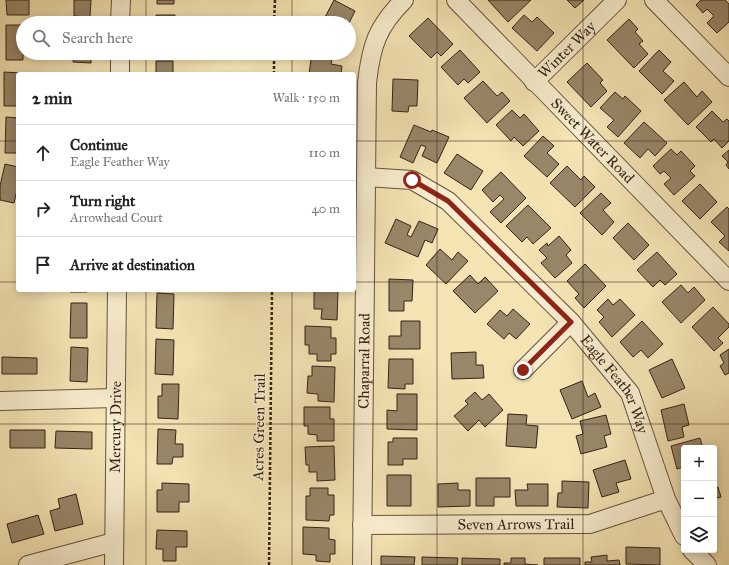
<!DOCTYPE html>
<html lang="en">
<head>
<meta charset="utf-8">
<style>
  body { margin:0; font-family:"IM FELL Great Primer",serif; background:#f2f2f2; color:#222 }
  .controls { position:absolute; right:12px; bottom:12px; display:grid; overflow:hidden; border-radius:4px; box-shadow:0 2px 10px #0003 }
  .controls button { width:36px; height:36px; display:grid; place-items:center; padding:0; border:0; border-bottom:1px solid #e0e0e0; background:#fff; color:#222; font:20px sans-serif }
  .stop { position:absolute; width:12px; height:12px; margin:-9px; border:3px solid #8f2418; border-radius:50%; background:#fff }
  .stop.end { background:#8f2418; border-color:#fff; box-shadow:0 1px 4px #0008 }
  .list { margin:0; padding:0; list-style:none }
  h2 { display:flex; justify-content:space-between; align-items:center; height:52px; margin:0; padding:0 16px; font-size:17px }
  h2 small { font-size:13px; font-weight:400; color:#767676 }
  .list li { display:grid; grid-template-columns:26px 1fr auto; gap:12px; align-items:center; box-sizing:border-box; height:56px; padding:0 16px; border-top:1px solid #e0e0e0 }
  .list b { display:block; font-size:15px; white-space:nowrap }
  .list p { margin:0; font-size:13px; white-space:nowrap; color:#767676 }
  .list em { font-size:13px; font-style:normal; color:#767676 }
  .icon { flex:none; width:22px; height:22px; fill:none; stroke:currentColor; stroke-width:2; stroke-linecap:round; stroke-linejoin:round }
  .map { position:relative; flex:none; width:729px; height:565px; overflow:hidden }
  .search { position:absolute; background:#fff; box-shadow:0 2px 10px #0003; left:16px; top:16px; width:340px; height:44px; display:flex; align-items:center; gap:10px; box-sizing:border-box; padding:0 14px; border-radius:22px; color:#767676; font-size:15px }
  .panel { position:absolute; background:#fff; box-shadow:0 2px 10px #0003; left:16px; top:72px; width:340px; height:220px; border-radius:4px }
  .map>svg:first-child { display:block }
</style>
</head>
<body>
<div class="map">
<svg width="729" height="565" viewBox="0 0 729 565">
  <rect width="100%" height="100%" fill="#f4e4b4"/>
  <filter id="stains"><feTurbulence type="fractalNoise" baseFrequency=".005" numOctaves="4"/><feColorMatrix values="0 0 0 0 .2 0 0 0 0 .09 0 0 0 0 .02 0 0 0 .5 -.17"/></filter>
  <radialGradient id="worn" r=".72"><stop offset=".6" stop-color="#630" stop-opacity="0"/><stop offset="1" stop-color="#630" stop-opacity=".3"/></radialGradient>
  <path fill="#988769" stroke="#352317" d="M6,0H29V15H7Z
    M74,0H91L90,17L74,16Z
    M157,0H174V4H157Z
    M334,0L355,11L349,23H322Z
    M488,0H531L508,22Z
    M567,0H584L575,8Z
    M701,0H725L729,4V22L717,33L707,23L714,16L707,9L703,13L696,5Z
    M156,15H175V23H156Z
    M524,15L532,22L537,17L554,33L537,51L512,28Z
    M428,18L453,44L441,56L437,52L431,58L409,36Z
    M629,19L638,29L635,32L643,41L639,44L648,54L634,68L607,40Z
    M6,25H23V60H6Z
    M460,50L480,72L468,83L464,79L458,85L441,67Z
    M659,50L671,62L663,71L674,81L662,94L639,71Z
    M74,53H91V63L73,62Z
    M312,53H333L331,64L342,66L341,74H309Z
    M156,61H173V74H156Z
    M587,63L603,80L600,83L607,91L591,107L567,82Z
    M4,72L21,73L18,74V106H4Z
    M393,79L418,80L417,106H409L408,112L392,111Z
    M483,81L497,96L502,92L510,101L487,123L464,98Z
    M684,82L697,97L702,91L712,102L688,125L664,100Z
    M615,92L623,99L625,96L641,111L618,137L607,127L614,120L600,108Z
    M512,110L520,118L524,114L539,131L523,146L514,137L511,141L496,125Z
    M712,111L723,122L727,119L729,121V141L722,148L714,139L711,142L696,127Z
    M6,117L18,118V153H5Z
    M644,122L667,143L655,156L648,149L640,158L624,143Z
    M414,125L431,132L432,130L449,137L437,163L422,156L426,147L421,145L413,163L400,157Z
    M543,136L554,146L547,153L559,164L547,177L524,156Z
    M671,149L677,155L681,151L695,166L690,171L695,176L674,195L664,184L671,178L664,171L660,174L653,166Z
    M729,150V169L726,165L728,162L722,156Z
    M457,154L483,171L471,190L444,173Z
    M5,164L18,167V186L14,203L0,200V186Z
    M567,166L581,180L584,176L595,187L575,207L550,183Z
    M501,172L526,198L501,223L490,212L504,199L500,195L493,202L482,190Z
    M700,184L717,202L700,219L682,201Z
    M601,193L611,203L603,210L614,222L602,235L580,213Z
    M528,205L551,228L533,244L527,237L522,242L506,226Z
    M727,207L729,209V251L719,242L725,236L711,222Z
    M396,219L411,226L407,235L411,237L419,221L438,229L432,243L425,240L418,257L385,243Z
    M628,223L649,245L634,260L613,238Z
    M559,236L571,250L566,255L572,263L555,278L541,263L547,258L539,250L547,243L548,246Z
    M440,249L452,260L458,252L468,261L446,284L426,265Z
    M657,252L677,274L665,285L660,280L653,287L637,270Z
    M585,264L606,286L584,308L575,298L579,294L567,281Z
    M470,275L478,284L485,277L498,291L475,313L453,291Z
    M389,279L413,280L412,301H404V311H389Z
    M681,285L688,293L694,287L705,300L681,323L662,302Z
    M70,290H87V292H70Z
    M314,290H338L337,320L321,319L322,309H314Z
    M157,293L174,294L173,329L156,328Z
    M608,299L613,305L620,299L635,315L612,337L599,322L604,317L597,310Z
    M71,303H87V338H70Z
    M713,307L729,324V327L718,338L723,343L714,351L692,327Z
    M513,309L530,324L516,339L509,333L504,339L487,324L500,310L507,316Z
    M401,321H420V349H389V336H401Z
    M642,321L663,344L648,358L641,350L633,357L620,342Z
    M305,326L331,327V338H336V354H331V361H317V354H309V345H305Z
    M156,339L174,340L173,375L155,374Z
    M71,347L88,348L87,382L70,381Z
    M729,349V373L725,375L720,366L724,363L720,355Z
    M476,352V365H483L484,378L452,379L451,353Z
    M2,357L37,358V374H2Z
    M389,359H413V384H405V389L388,388Z
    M672,359L685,388L662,398L649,370Z
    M312,366L335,367L334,402L318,401V394L307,393L308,376H312Z
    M582,381L588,397L595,393L601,407L572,419L560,390Z
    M162,384H179L178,419L158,418V396H162Z
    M475,392L482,400L489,394L503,410L485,427L479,420L468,431L454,416L468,404L465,401Z
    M397,394H417V430L387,429V410L397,411Z
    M684,404L689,425L682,427L684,437L668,441L661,410Z
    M304,407H330V419H334V441H317V435L308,434V426H304Z
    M508,414L527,415L526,425L538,426L536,448L506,446Z
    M606,415L611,434L604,436L607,447L581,454L576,436L583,434L580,421Z
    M158,429L176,430L175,444H183V457H173L172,464H157Z
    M10,430H45V448H10Z
    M56,431L92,432V449L55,448Z
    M393,438H417V459H403V465H388V442H393Z
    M700,438L703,448H684V472L683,467L677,469L671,446Z
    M334,446L335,480L317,481V472H309V465H306L305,447Z
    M625,460L631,479L616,483L619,492L602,497L593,470Z
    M387,475H411V506H387Z
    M476,478H510V497H494V506H476Z
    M562,481L589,482L588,508L557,507L558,493H562Z
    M162,483L189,484V502H179V512H157V490H162Z
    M458,483V490H470V506L438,507V484Z
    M527,484H548V506H516L515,490H528Z
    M718,487L721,497L714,499V488Z
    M310,488H328V495H334V515H330L329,521L306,520V496H310Z
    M76,494L83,524L55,531L50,511L60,508L58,499Z
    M38,515L44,534L12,543L7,524Z
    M303,527L329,528V539L335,540V554H330V562L316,561V555L303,554Z
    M157,530L187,531V547H176V561H163V549H156Z
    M626,547L660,548V565L626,564Z
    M607,555V561L619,560L620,565H585V562H592L591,557Z
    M381,556L415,557L414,565H381Z
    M422,557L458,558L457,565H422Z
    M462,558L500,559V565H462Z
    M511,558H525V564L538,565H504V563H511Z
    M544,558H580V565H544Z"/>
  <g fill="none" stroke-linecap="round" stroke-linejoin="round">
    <g stroke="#65533e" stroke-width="20">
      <g id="minor">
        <path id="s1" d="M456,0L729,281"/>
        <path d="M654,0L729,77"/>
        <path d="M120,23L121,0"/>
        <path d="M120,74V53"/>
        <path id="s2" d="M534,82L617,0"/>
        <path id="s3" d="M366,177L412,180L448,201L571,322L630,393L666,499L684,536"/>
        <path d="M523,370L571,322"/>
        <path d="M0,401L115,398"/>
        <path id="s4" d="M362,525L590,524L666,499"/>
        <path d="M692,550L707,565"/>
        <path d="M28,565L114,542"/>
        <path id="s5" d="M114,565L117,290"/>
        <path id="s6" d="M362,565L367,83C371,46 377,27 404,0"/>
      </g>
    </g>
    <path stroke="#352317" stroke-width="2.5" stroke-dasharray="3 2" stroke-linecap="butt" d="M274,23L275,0
      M274,74V53
      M269,565L272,290"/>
    <use href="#minor" stroke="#f8edce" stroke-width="18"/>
  </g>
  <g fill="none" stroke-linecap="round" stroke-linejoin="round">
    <path stroke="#8f2418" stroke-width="5" d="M412,180L448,201L571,322L523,370"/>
  </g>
  <path fill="none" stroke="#352317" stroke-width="1" stroke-opacity="0.55" d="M146,0V23M292,0V23M437,0V565M583,0V565M146,53V74M292,53V74M0,141H18M354,141H729M0,282H18M354,282H729M146,290V565M292,290V565M0,424H729"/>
  <g text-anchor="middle" stroke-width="3" stroke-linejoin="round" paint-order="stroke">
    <g font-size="15" fill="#352317" stroke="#f8edce">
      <text dy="5" stroke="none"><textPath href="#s2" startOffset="46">Winter Way</textPath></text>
      <text dy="5" stroke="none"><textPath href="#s1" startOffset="196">Sweet Water Road</textPath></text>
      <text dy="5" stroke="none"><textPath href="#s6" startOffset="204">Chaparral Road</textPath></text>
      <text dy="5" stroke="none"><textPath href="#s3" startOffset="337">Eagle Feather Way</textPath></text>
      <text dy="5" stroke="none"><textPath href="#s5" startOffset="138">Mercury Drive</textPath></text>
      <text transform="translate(259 427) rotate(-89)" y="5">Acres Green Trail</text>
      <text dy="5" stroke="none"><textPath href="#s4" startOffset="154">Seven Arrows Trail</textPath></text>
    </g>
  </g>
  <rect width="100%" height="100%" filter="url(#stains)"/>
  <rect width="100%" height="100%" fill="url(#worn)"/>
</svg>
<div class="controls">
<button>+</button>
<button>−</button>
<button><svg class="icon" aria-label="layers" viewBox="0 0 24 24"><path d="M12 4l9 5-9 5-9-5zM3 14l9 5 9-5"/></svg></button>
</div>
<div class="stop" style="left:412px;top:180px"></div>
<div class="stop end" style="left:523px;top:370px"></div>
<div class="search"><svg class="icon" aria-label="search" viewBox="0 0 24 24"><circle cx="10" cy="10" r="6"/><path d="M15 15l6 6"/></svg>Search here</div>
<section class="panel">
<h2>2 min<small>Walk · 150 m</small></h2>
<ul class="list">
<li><svg class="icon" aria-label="ahead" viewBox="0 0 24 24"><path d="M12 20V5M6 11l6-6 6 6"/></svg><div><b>Continue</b><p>Eagle Feather Way</p></div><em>110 m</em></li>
<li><svg class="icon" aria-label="right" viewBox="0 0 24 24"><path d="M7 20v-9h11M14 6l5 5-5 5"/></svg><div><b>Turn right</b><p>Arrowhead Court</p></div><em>40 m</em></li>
<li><svg class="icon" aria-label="arrive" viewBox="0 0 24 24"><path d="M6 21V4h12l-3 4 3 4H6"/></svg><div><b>Arrive at destination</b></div></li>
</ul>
</section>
</div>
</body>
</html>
